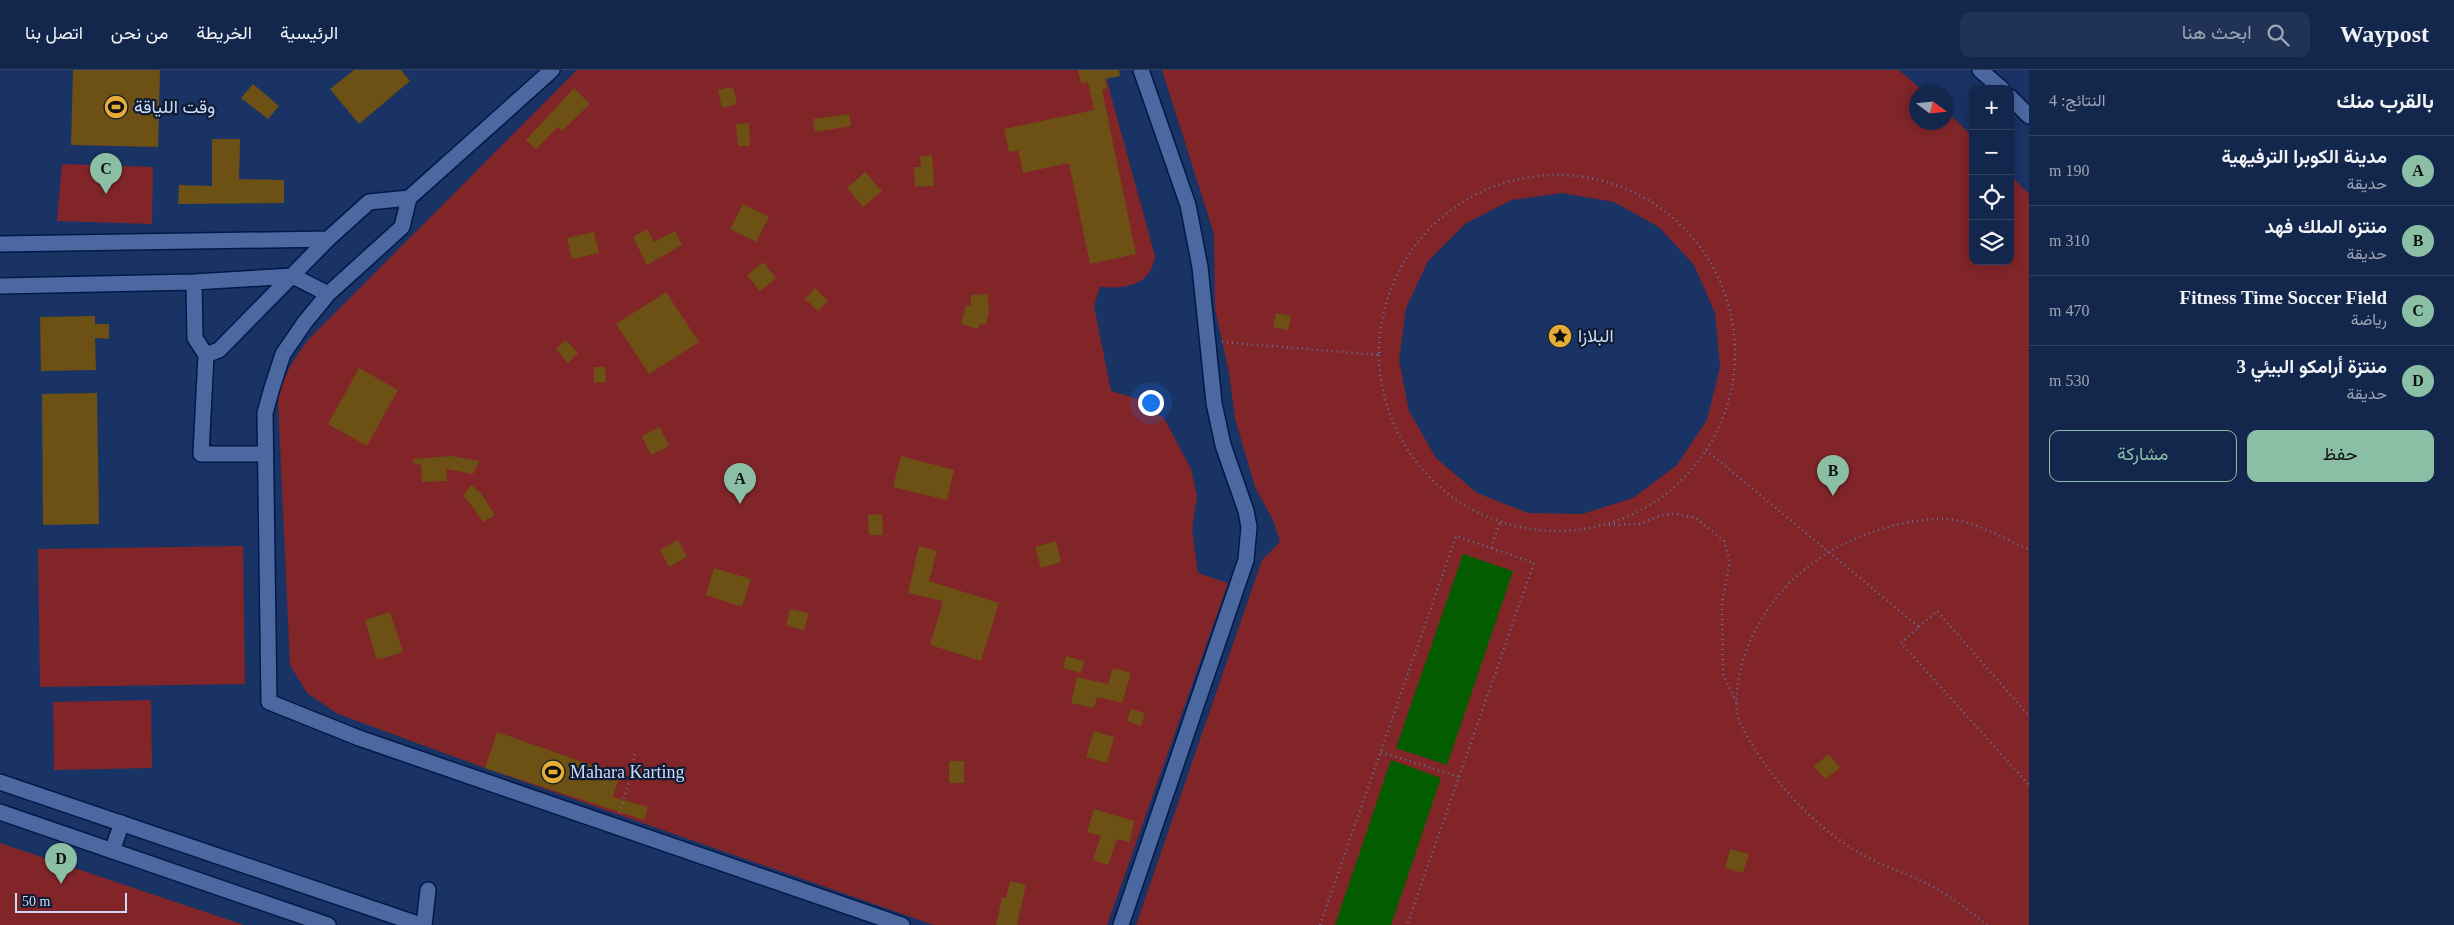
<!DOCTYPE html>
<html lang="ar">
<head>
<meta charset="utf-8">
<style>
  body { margin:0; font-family:"Times New Roman",Vazirmatn,serif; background:#203256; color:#f1f3f6; direction:rtl }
  .controls { position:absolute; right:15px; top:15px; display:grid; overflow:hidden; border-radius:10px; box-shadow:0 2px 12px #0003 }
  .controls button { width:45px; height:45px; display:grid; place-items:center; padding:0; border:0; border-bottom:1px solid #324364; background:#13264c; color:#f1f3f6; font:25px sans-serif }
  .compass { position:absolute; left:1909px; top:15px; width:45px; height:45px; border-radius:50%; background:#13264c; box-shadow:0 2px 12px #0003; rotate:105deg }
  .scale { position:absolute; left:15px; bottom:12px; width:112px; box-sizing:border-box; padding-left:5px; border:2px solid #cbdcfb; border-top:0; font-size:14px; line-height:18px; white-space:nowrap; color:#cbdcfb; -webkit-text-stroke:4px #101c33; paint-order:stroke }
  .you { position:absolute; left:1150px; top:332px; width:18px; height:18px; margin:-12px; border:4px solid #fff; border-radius:50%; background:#1a73e8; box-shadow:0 0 0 8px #1a73e833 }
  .badge { display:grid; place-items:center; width:32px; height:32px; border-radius:50%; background:#8abfa5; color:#111; font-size:16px; font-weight:700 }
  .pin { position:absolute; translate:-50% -41px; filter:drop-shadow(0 1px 2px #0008) }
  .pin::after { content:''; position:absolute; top:26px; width:18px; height:15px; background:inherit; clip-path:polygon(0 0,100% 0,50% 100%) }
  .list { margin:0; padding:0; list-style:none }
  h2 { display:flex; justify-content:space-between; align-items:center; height:65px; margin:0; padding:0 20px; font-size:21px }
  h2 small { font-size:16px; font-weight:400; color:#9da5b5 }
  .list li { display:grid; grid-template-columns:32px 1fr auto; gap:15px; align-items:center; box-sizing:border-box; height:70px; padding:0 20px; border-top:1px solid #324364 }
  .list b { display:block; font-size:19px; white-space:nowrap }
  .list p { margin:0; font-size:16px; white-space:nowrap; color:#9da5b5 }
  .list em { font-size:16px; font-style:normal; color:#9da5b5 }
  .actions { display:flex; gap:10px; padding:15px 20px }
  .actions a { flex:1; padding:11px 0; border:1px solid #8abfa5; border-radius:10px; text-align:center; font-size:18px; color:#8abfa5 }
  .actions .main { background:#8abfa5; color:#111 }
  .icon { flex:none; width:28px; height:28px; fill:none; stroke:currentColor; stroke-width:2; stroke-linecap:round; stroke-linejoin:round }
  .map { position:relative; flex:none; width:2029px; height:855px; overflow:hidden; direction:ltr }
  header { display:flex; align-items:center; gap:30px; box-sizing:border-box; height:70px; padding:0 25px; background:#13264c; border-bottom:1px solid #324364 }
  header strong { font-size:24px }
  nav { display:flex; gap:28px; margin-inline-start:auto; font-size:18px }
  .search { width:350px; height:45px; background:#203256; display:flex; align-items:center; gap:12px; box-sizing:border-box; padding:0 18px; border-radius:10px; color:#9da5b5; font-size:19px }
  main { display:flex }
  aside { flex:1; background:#13264c }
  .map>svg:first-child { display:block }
</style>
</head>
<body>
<header>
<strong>Waypost</strong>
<div class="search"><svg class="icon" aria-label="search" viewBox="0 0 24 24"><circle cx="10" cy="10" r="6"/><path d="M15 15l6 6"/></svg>ابحث هنا</div>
<nav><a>الرئيسية</a><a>الخريطة</a><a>من نحن</a><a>اتصل بنا</a></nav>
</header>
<main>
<aside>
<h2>بالقرب منك<small>النتائج: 4</small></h2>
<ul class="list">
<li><span class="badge">A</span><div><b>مدينة الكوبرا الترفيهية</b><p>حديقة</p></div><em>190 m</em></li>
<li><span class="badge">B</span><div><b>منتزه الملك فهد</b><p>حديقة</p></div><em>310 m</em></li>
<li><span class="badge">C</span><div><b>Fitness Time Soccer Field</b><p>رياضة</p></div><em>470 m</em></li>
<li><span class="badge">D</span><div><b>منتزة أرامكو البيئي 3</b><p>حديقة</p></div><em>530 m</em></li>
</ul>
<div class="actions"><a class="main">حفظ</a><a>مشاركة</a></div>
</aside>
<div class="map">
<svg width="2029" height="855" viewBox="0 0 2029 855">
  <rect width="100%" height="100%" fill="#193365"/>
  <path fill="#812529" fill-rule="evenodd" d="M577,0H1104L1155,186C1151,216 1125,219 1100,217L1094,236L1111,321L1149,332L1152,341L1164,348L1191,399L1197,426L1192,459L1198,503L1228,513L1107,855H934L485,698L338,644L307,623L290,595L278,330C282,307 294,289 308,270Z
    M1162,0H1899L1924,22H1916V52H1946L1947,42L1973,67V191H2010V105L2029,124V855H1136L1262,490L1280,472L1274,452L1255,417L1235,348L1229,302L1215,239L1214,164ZM1562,123L1614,132L1659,157L1694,195L1715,243L1720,297L1707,350L1677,395L1633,428L1582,444L1528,443L1477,423L1436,388L1409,341L1399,290L1406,238L1428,191L1465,154L1511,130Z
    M62,94L153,97L152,154L57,151Z
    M243,476L245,614L40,617L38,479Z
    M151,630L152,698L54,700L53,632Z
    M0,773L244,855H0Z"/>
  <path fill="#045c00" d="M1463,484L1513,501L1447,695L1396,678Z
    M1391,690L1441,708L1391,855H1335Z"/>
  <path fill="#6c5014" d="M73,0H160L158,77L71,75Z
    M354,0H401L410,11L359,54L330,19Z
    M1078,0H1119L1120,6L1105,9L1107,18L1102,20L1136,184L1090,194L1069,93L1023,103L1018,80L1009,82L1004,59L1094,40L1088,12L1081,14Z
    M253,14L279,36L268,49L241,28Z
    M733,17L737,34L722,38L718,20Z
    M574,18L590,34L562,61L558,57L536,79L526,70Z
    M849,44L851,56L815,62L813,49Z
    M749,53L750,76H738L736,54Z
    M212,69H240L239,109L284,110V133L178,134L179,115L212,116Z
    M932,85L934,116L915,117L914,97H921L920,86Z
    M865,102L882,121L863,137L847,118Z
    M743,134L769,147L756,172L730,159Z
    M647,159L654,172L675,161L682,175L647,195L633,167Z
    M594,162L599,183L572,189L567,168Z
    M763,192L776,208L760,221L747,205Z
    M815,218L828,231L818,241L805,229Z
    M666,222L699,272L649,304L616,254Z
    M988,224L989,243L986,255L980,254L978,259L961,254L966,235L971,236V225Z
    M1276,243L1291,246L1288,260L1273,257Z
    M95,246V254H109V269L95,268L96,300L41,301L40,247Z
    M566,270L578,283L568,293L556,279Z
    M594,297H605L606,312L594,313Z
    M359,298L398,320L367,376L328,354Z
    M97,323L99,454L43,455L42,324Z
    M660,357L669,376L651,385L642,366Z
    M451,386L479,391L473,404L446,399L447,411L422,412L421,395L413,393L414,389Z
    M901,386L954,400L947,430L893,417Z
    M471,415L481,423L495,445L483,452L469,432L463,426Z
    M882,444L883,465H869L868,445Z
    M678,470L687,487L669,497L660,480Z
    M1056,471L1061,492L1041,498L1035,477Z
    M919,476L937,481L929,511L999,533L981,591L930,575L943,531L908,523Z
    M714,498L751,509L742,537L706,525Z
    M790,539L809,543L804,560L786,556Z
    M390,542L403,582L377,590L365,550Z
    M1066,586L1084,591L1081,603L1063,598Z
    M1113,598L1131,603L1122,633L1097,627L1094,638L1071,633L1077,607L1108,614Z
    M1131,639L1145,643L1141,656L1127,651Z
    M1094,661L1114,667L1107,693L1086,687Z
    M497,662L620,705L613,727L648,737L644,750L485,698Z
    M1829,684L1840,698L1825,709L1814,696Z
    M949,691H964V713H949Z
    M1094,739L1134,751L1130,772L1117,769L1108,795L1093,790L1101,766L1087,762Z
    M1730,779L1749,784L1743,803L1725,798Z
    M1010,811L1026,815L1017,855H996L1002,827L1006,828Z"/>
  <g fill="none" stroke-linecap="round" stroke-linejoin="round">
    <g stroke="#031848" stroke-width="18">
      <path id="minor" d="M552,0L409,128L402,157L328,224L305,252L283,284L272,318L265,343L269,632L359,668L902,855
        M1980,0L2002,19
        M2010,27L2029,46
        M0,174L328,169
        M194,212L195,268L206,285
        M0,216L194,212L293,206L328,224
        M266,384H201L206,285L219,280L328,169L369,132L409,128
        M0,712L421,855
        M0,742L328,855
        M112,781L122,753
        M424,855L428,820
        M1121,855L1246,490L1249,457L1246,441L1223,375L1214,333L1200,197L1188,135L1141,0"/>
    </g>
    <path stroke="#5f75a0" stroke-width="2.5" stroke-dasharray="1 4" stroke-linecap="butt" d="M1379 283a178 178 0 1 1 356 0a178 178 0 1 1-356 0Z
      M1222,272L1380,285
      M1706,380L1919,557L1901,573L2029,715
      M1609,455L1639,454L1662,445L1677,444L1696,448L1724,471L1730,491L1722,534L1723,604L1737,634
      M1491,478L1500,452
      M1919,557L1937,541L2029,646
      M1381,682L1459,707
      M619,743L632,703L635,682
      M1320,855L1456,466L1534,493L1407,855
      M1987,855C1968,840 1949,825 1928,814C1907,804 1886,797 1865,786C1821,763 1777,716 1751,673C1746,665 1738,651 1737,642C1732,587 1767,527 1810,495C1846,467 1898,449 1944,449C1973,450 2004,468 2029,480"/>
    <use href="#minor" stroke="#4b68a0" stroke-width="15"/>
  </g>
  <defs>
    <g id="stadium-disc" transform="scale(1.25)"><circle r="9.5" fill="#e5ad35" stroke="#101c33"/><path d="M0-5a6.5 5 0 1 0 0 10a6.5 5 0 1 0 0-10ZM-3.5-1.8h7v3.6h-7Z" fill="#111"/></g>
    <g id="sight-disc" transform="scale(1.25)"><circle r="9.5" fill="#e5ad35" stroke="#101c33"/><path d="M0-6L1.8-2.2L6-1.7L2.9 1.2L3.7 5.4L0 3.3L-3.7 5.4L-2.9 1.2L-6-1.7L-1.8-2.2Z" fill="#111"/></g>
  </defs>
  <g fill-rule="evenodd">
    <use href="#stadium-disc" x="116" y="37"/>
    <use href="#sight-disc" x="1560" y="266"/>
    <use href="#stadium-disc" x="553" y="702"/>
  </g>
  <g text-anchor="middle" stroke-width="4.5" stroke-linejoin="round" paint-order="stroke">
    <g font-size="18" fill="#cbdcfb" stroke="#101c33" text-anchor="start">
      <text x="134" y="43">وقت اللياقة</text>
      <text x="1578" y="272">البلازا</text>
      <text x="570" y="708">Mahara Karting</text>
    </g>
  </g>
</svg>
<div class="controls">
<button>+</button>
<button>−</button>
<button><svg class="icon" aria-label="locate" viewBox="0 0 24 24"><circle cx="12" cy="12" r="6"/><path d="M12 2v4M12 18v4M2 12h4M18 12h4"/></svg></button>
<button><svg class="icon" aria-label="layers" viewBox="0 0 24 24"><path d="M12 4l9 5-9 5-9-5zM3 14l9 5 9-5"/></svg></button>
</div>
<svg class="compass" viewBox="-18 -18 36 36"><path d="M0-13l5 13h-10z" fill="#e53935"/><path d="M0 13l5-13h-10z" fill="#9da5b5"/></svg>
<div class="scale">50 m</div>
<div class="you"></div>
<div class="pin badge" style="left:740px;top:434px">A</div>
<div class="pin badge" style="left:1833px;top:426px">B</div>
<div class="pin badge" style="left:106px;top:124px">C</div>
<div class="pin badge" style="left:61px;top:814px">D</div>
</div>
</main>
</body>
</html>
